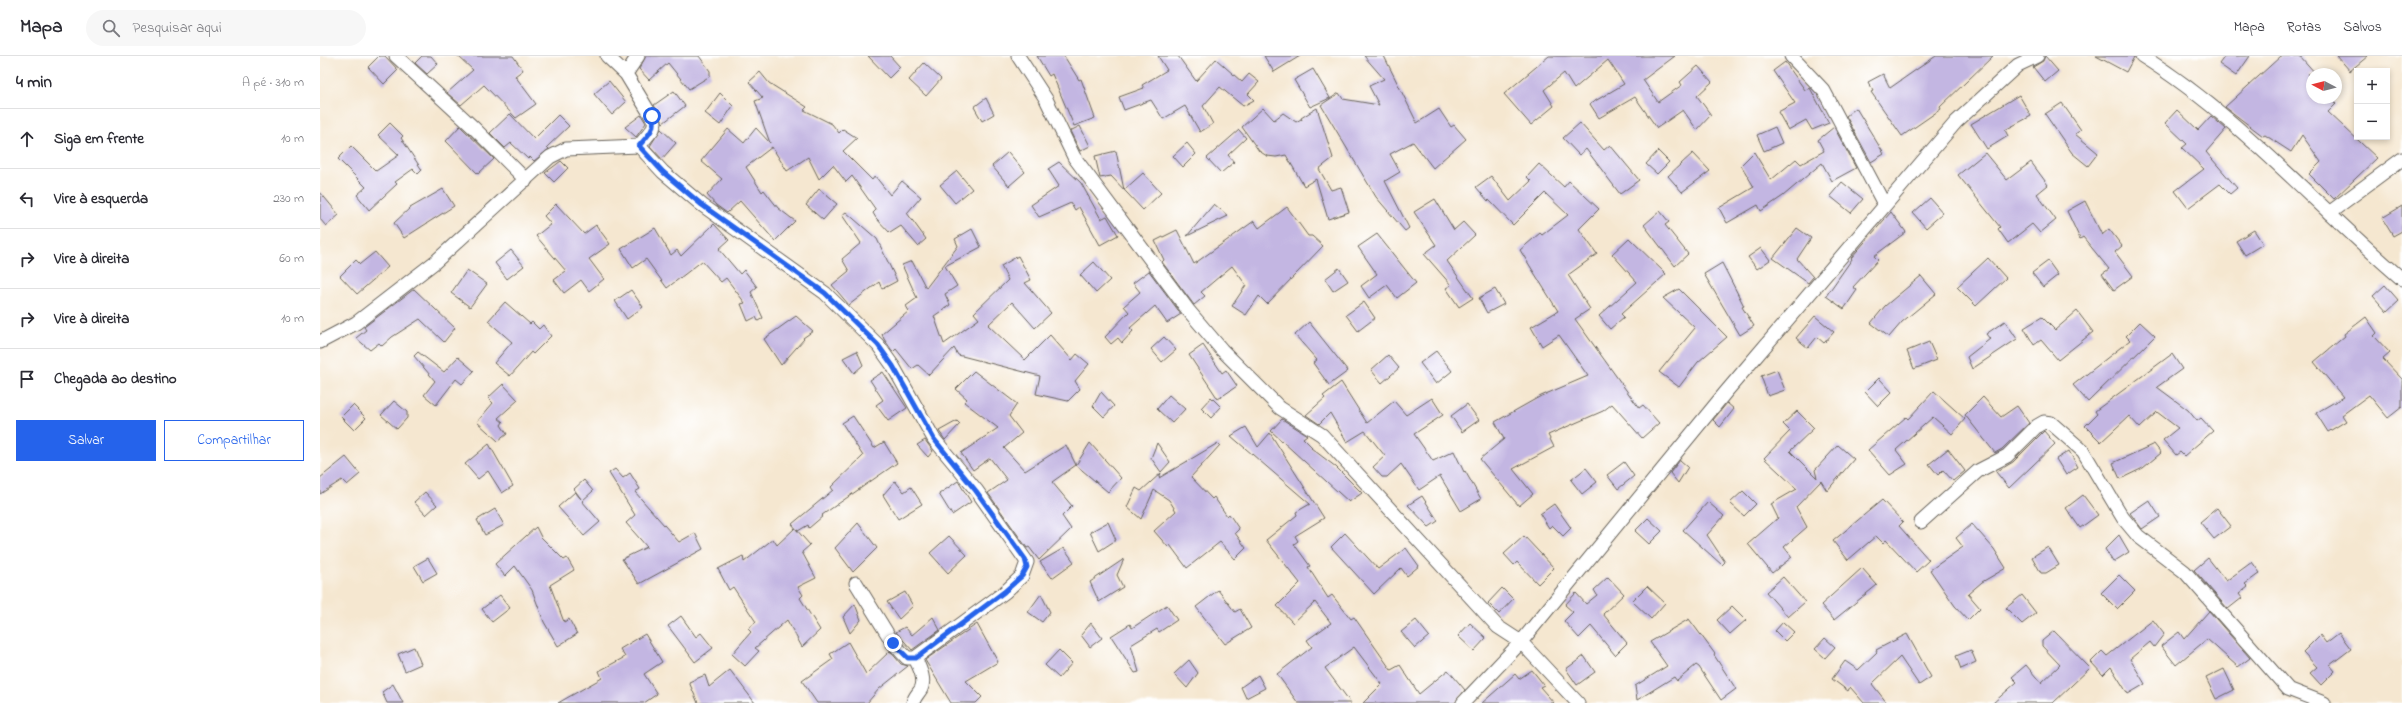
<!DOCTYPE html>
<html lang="pt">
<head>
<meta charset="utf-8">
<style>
  body { margin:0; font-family:"Indie Flower",sans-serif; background:#f7f7f7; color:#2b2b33 }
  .controls { position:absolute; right:12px; top:12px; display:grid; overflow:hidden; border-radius:0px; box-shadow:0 2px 6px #0003 }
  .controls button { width:36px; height:36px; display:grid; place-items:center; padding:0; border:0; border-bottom:1px solid #e1e1e2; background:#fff; color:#2b2b33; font:20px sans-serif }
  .compass { position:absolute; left:1986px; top:12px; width:36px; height:36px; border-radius:50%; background:#fff; box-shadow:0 2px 6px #0003; rotate:277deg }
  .stop { position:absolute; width:12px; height:12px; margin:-9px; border:3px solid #2563eb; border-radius:50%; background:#fff }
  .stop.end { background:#2563eb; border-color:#fff; box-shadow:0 1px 4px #0008 }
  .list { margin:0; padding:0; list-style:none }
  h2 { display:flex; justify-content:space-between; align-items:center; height:52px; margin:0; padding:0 16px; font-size:17px }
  h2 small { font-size:13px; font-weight:400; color:#7c7c81 }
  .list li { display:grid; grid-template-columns:26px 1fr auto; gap:12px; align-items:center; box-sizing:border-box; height:60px; padding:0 16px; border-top:1px solid #e1e1e2 }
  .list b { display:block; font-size:15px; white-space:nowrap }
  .list em { font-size:13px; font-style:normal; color:#7c7c81 }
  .actions { display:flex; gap:8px; padding:12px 16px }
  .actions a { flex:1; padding:9px 0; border:1px solid #2563eb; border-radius:0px; text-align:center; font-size:14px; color:#2563eb }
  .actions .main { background:#2563eb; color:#fff }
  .icon { flex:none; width:22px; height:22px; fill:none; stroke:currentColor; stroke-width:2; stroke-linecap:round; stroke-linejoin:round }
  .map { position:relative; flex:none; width:2082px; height:647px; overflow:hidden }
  header { display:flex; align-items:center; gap:24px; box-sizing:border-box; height:56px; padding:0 20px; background:#fff; border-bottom:1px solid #e1e1e2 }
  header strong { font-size:19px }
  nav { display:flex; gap:22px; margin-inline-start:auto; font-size:14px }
  .search { width:280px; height:36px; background:#f7f7f7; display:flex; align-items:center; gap:10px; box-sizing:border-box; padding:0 14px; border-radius:22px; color:#7c7c81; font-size:15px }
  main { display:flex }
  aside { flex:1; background:#fff }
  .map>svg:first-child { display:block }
</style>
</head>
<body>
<header>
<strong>Mapa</strong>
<div class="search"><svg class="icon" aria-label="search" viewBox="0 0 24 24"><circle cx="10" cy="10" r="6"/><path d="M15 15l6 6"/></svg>Pesquisar aqui</div>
<nav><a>Mapa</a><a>Rotas</a><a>Salvos</a></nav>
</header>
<main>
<aside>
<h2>4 min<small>A pé · 310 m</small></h2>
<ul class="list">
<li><svg class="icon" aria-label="ahead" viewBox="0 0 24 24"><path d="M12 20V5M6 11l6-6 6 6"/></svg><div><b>Siga em frente</b></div><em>10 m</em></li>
<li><svg class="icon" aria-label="left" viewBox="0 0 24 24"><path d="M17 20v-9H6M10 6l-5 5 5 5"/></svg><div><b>Vire à esquerda</b></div><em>230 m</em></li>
<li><svg class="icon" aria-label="right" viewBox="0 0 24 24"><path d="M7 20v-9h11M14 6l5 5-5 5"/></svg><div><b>Vire à direita</b></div><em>60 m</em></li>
<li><svg class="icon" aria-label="right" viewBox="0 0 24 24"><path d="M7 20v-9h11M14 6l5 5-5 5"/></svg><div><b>Vire à direita</b></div><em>10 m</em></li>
<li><svg class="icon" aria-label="arrive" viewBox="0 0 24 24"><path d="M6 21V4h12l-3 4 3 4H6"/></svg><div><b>Chegada ao destino</b></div></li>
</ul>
<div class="actions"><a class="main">Salvar</a><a>Compartilhar</a></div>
</aside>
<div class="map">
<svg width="2082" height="647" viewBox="0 0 2082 647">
  <rect width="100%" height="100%" fill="#fff"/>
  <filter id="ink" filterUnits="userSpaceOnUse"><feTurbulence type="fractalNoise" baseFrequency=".025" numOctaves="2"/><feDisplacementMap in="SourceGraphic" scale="8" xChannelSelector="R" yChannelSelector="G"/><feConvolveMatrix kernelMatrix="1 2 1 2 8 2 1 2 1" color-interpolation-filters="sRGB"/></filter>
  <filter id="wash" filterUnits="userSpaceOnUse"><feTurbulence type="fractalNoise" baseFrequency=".012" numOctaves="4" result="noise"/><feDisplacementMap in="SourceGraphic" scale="16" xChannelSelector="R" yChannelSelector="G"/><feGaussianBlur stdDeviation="0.9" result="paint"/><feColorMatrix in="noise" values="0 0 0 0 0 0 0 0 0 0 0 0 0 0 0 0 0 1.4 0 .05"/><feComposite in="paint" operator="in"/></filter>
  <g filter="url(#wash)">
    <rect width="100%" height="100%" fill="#f5e7d0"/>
    <g id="blocks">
      <path fill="#c3b6e2" d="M59,0H65L78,14L64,28L48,11Z
        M102,0H111L118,8L107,18L95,7Z
        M138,0H193L203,14L195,20L216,48L196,62L164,29L141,49L127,37L153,14Z
        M326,0H379L390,15V20L369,33L348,7L329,24L319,13Z
        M548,0H570L580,11L569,22Z
        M717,0H744L759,24L761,23L775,62L754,70L732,18L729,20Z
        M838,0H858L876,25L896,3L922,26L929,18L939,26L928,38L934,44L923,50L900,31L883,50L893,68L880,76L865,50L843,63L831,44L804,54L799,41L824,32L822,29L847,14Z
        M944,0H980L954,16Z
        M1044,0H1064L1097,67L1119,53L1131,71L1134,69L1146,83L1113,112L1093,86L1070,98L1080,116L1065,125L1089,172L1085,175L1056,141L1001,49L1019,37L1023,43L1059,49L1049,30L1064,23Z
        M1229,0H1355L1323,24L1338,46L1362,29L1360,26L1378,10L1392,26L1377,40L1391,59L1377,74L1363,54L1337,72L1315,41L1279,62L1270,48L1304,28L1288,4L1254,33L1244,17L1224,34L1234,50L1211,69L1184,38Z
        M1616,0H1673L1620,51L1621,53L1582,80L1551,36L1553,35L1548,26L1563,18L1570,32Z
        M1725,0L1738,15L1725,26L1713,11L1723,5Z
        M1776,0H1814V1L1806,16Z
        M1905,0H1930L1916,20L1899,8Z
        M1961,0H1980L1996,18H1988L1992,22V42H2010L2016,48L2008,56L2057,102L2014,143L1989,118L2001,106L1982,79L1971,96L1945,79L1943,80L1905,51Z
        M2017,0H2048L2030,15Z
        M1465,6L1485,34L1490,32L1509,67L1492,74L1486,64L1468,74L1458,56L1475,47L1453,15Z
        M604,7L621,23L606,40L589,24Z
        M993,13L1010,42L990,51L974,24Z
        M440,16L449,27L487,51L484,54L512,68L519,77L523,73L537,82L523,95L552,124L555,120L570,139L582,125L601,141L587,157L606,183L598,190L581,170L570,177L556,162L553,157L556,154L532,120L526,126L513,109L499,123L488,101L467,115L452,91L426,111L442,136L444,134L458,152L475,165L455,185L420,145L407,157L396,149L387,139L402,123L381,105L408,73L424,87L436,72L450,87L435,45L443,42L429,26Z
        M289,25L306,46L292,59L274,38Z
        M354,35L365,50L343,67L334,49Z
        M400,37L413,50L400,69L385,57Z
        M1699,39L1711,60L1685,74L1688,80L1667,93L1651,68Z
        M666,42L674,58L662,65L654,51Z
        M1742,47L1761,74L1755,78L1778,97L1768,110L1752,97L1725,58Z
        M943,52L954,64L963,57L976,66L981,63L982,64L981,62L997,52L1013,102L999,113L1011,134L1021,131L1029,156L1008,163L996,123L984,130L966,99L956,101L947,100L939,95L922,71Z
        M1536,52L1564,98L1551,106L1526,60Z
        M1857,54L1878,74L1891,60L1906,73L1886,96L1917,132L1910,138L1900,128L1868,152L1855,135L1884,113L1862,92L1867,88L1845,67Z
        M190,58L214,83L238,59L249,70L227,91L229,93L214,105L210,101L208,103L191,87L185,92L170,77Z
        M321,59L326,67L316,81L305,71Z
        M70,67L83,80L81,82L102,114L98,118L93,113L75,126L77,128L49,154L37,139L46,131L18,103L31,90L56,115L79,99L58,79Z
        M1260,67L1284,94L1290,89L1319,124L1300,138L1266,93L1259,99L1243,82Z
        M140,70L174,103L158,118L126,85Z
        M760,70L770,90L760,95L750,75Z
        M1455,71L1462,87L1444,95L1437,79Z
        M1514,71L1536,112L1512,125L1502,107L1463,140L1441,155L1438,149L1407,167L1399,152L1434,131L1421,109L1434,96L1451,124L1476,103L1481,108L1504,95L1498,84Z
        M341,73L356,87L342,103L330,90Z
        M919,74L926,82L908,99L914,106L901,117L887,102Z
        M867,87L876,98L863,111L853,100Z
        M796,95L804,134L823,117L841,137L823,154L791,120L780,122L775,100Z
        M1338,95L1349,106L1337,118L1326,108Z
        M688,96L705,116L689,130L672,110Z
        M1373,97L1390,115L1362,136L1348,120Z
        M1665,97L1687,124L1711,106L1728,129L1717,138L1736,164L1720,177L1712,168L1688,187L1678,173L1680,171L1638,119Z
        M241,105L248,112L234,126L225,117Z
        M739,106L761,127L781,163L787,160L798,179L780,189L759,151L755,154L751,147L719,161L711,149L739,130L728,113Z
        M1219,108L1244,131L1249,125L1279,153L1259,173L1277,198L1248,219L1270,253L1255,263L1319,352L1323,349L1339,367L1322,382L1292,348L1283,355L1228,379L1234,391L1193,413L1213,438L1199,450L1160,403L1184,383L1175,366L1221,340L1268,320L1239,279L1222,290L1211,271L1238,255L1200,194L1220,177L1222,179L1248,159L1225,137L1193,169L1169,144L1168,145L1156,131L1171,120L1190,145L1211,125L1207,121Z
        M637,115L652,133L635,147L620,129Z
        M1522,126L1543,143L1531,157L1510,140Z
        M123,133L134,150L84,182L74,167L90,152Z
        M499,133L517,148L503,164L486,149Z
        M0,136L19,159L6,170L0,163Z
        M1610,142L1623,157L1606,172L1593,157Z
        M1115,143L1134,174L1143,166L1155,179L1127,205L1153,242L1139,251L1126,232L1131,229L1104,198L1116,189L1094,156Z
        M1765,145L1782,179L1789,173L1802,190L1795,196L1813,220L1794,234L1782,218L1789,213L1763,181L1760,183L1747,155Z
        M236,148L264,178L276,169L290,188L269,203L284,223L269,235L261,224L244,237L234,224L246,215L216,180L231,168L224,160Z
        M894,148L908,160L867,180Z
        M2082,150V175L2073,180L2062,162Z
        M967,151L988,180H992L1003,190L947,248L939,240L926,259L912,250L926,229L912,210L881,236L885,240L874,249L842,206L844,204L835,185L857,174L874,208L934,165L939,172Z
        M1340,155L1349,166L1345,169L1368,198L1355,210L1324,169Z
        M526,156L557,183L577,225L562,233L559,226L529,249L512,229L529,215L522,203L541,187L522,159Z
        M1571,156L1586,176L1554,200L1558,204L1533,231L1537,234L1524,253L1506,240L1532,203L1531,202Z
        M394,168L409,184L399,193L420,218L424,214L437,231L431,236L443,262L438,265L436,261L428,265L421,248L425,247L406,222L401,226L382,205L347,232L326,203L313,212L301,193L335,172L351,199L357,194L361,200Z
        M1477,172L1491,182L1477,203L1493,221L1488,227L1453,202Z
        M652,173L661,191L625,210L637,230L625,238L630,249L614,260L624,288L659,263L654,257L688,224L681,210L698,200L711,224L705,227L731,257L715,272L692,246L668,269L705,304L730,279L752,304L757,298L769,308L755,325L760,333L748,345L716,338L720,320L638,299L634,292L609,319L598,309L592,313L576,293L573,296L564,283L562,278L589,255L586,250L597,242L582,209L592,205L606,232L638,190L635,183Z
        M1934,174L1943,188L1925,199L1916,185Z
        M1057,178L1096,227L1077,242L1067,229L1049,242L1041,230L1057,218L1038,191Z
        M1309,182L1346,218L1301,258L1304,261L1290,273L1279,260L1317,226L1292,198Z
        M1441,192L1450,204L1437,213L1428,201Z
        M191,194L204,210L187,223L175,207Z
        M55,196L68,211L37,238L20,220L36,204L40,208Z
        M1668,202L1686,222L1656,250L1637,231Z
        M1728,205L1738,219L1723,231L1712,217Z
        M774,206L790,224L776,237L760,219Z
        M1402,207L1424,250L1422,251L1434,270L1420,279L1384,218Z
        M1019,212L1028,225L1013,235L1005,223Z
        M147,214L167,228L150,251L131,237Z
        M829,215L861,258L847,267L835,250L810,272L813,275L802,287L798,282L791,288L785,281L809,256L804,250L820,236L813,227Z
        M1601,220L1616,238L1582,266L1569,281L1551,267L1565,250Z
        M2065,229L2079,245L2067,256L2053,240Z
        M94,233L135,272L124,286L100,263L72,281L62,290L59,287L50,294L36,282L46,274L44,271Z
        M1175,233L1184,248L1167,257L1159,242Z
        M1359,233L1407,281L1378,306L1359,331L1339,316L1375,272L1343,242Z
        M311,234L323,251L307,263L295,245Z
        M185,246L210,268L212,266L219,273L223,269L231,280L213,298L211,296L190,320L174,307L192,286L168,265Z
        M1044,246L1055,262L1038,275L1026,259Z
        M1757,255L1773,276L1738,304L1721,284L1714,289L1704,272L1722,261L1735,274Z
        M476,260L493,275L483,282L484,283L461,309L444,283Z
        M1495,260L1514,276L1504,287L1497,281L1488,292L1476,282Z
        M2046,261L2057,277L2054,280L2070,297L2063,303L2082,323V351L2068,362L2049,339L2022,359L2026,365L2008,376L1996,357L2023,341L1994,306L2025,280L2024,278Z
        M1685,265L1697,283L1652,313L1647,301L1670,283L1666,278Z
        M989,266L1028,315L1009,329L993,307L997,304L975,279Z
        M1820,266L1835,280L1768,346L1753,329L1810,284L1806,280Z
        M844,281L856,294L842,306L831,293Z
        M1609,286L1617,304L1594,313L1587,295Z
        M883,289L902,317L906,314L917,330L898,343L869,299Z
        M537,295L543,309L534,317L523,302Z
        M1116,295L1132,315L1116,328L1100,307Z
        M98,296L124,316L138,301L154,315L142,328L136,323L116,349L104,339L115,325L94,300Z
        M1852,298L1862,313L1837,331L1868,354L1877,365L1881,362L1893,375L1864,400L1860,396L1856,399L1843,384L1858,372L1837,356L1820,372L1809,360L1781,386L1765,370L1777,358L1775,355Z
        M1068,299L1079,312L1062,327L1051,314Z
        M1457,314L1465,334L1448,340L1441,320Z
        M654,315L697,348L689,360L702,377L684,392L705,415L746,389L756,409L732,426L752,450L742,460L751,473L719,504L709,491L707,492L668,437L687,424L670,402L653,414L641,397L678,372L644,346L647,343L636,333Z
        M563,316L587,352L568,365L556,349L563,344L550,324Z
        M1559,322L1572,336L1558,350L1545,336Z
        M1021,326L1047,367L1074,345L1086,359L1112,342L1123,359L1094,378L1113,405L1134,395L1144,416L1145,415L1161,443L1141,455L1120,420L1099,434L1081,408L1067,421H1062L1053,411L1065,400L1045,375L1027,386L1010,357L999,368L986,359L1005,342L1003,340Z
        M183,328L198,344L178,362L183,366L181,369L187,378L178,385L157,366L173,347L168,342Z
        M1614,335L1645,363L1632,378L1613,361L1576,394L1587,408L1570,419L1548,394L1586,361L1588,363Z
        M781,336L794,350L784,361L773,350Z
        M849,339L865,353L852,367L837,353Z
        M891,341L901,351L891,362L881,352Z
        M1663,341L1681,361L1697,350L1709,367L1682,393L1675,397L1645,359Z
        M74,345L87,356V362L77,373L61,359Z
        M1407,347L1414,353L1400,371L1393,364Z
        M1147,348L1159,364L1142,376L1131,360Z
        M33,349L46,362L34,374L21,361Z
        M1477,355L1494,372L1470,395L1497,422L1495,414L1518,389L1534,403L1507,435L1501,425L1476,451L1487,471L1464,491L1472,501L1452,517L1428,488L1458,462L1451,448L1477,433L1444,402L1470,375L1463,368Z
        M533,360L554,392L564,386L577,407L502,459L503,460L489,472L488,469L478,475L472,468L513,434L511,431L543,400L522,367Z
        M962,363L987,379L983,382L992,391L991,392L1016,411L1042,437L1029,446L951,375Z
        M637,365L640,368L625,384L619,375Z
        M926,371L938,391L950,377L1004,462L975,480L978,485L974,488L990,510L988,511L1008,542L1012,539L1031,563L1034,561L1071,614L1080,609L1099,638L1128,614L1145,634L1135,647H1043L1062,628L1034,591L1005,612L1031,647H978L957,618L992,591L987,584L1011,567L995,546L973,567L957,550L980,527L946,484L977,459L976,456L990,448L911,380Z
        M1724,375L1735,388L1689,432L1676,416L1693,406Z
        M605,384L613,395L608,401L597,389Z
        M770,387L801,422L788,436L756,409Z
        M837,387L850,406L841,416L831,402Z
        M898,387L900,389L871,421L892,443L894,441L907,460L909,458L919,473L915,477L926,492L915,503L900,486L867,512L850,489L848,491L834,475L856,455L849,444L834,434L821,463L807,451L816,432L821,435L841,417L839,422Z
        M169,388L193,430L182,437L168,415L158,423L145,408Z
        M1834,388L1841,397L1823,412L1800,423L1793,407Z
        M1628,393L1645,415L1633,425L1623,414L1618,419L1609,408Z
        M1749,395L1758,411L1746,419L1736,403Z
        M26,401L40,418L27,429L22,424L0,438V422Z
        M1360,404L1368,411L1358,427L1350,417Z
        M1304,406L1314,420L1298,433L1287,419Z
        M1266,412L1277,426L1262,438L1251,424Z
        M295,413L303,422L310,417L320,433L315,436L359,486L375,477L383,493L319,528L302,503L327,491L306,467L315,459L289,417Z
        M264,424L273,435L262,445L280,466L264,480L238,451L255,436L261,443L254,433Z
        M575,425L584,436L591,431L602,448L578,463L563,439Z
        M638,425L651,446L632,459L619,438Z
        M1423,435L1436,448L1424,460L1410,447Z
        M105,436L117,449L106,459L94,446Z
        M1763,439L1778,459L1760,472L1746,452Z
        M1102,440L1118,465L1109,471L1088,449Z
        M1562,444L1583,466L1579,470L1609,504L1596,516L1566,484L1563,487L1556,480L1528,504L1513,485Z
        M1829,444L1840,461L1822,473L1810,457Z
        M1388,446L1404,460L1387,479L1405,506L1402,509L1363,474Z
        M1234,448L1251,472L1243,480L1232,469L1229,472L1220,458Z
        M1897,452L1911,470L1894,483L1880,466Z
        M175,453L184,469L165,479L157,464Z
        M1328,462L1342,475L1329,488L1315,475Z
        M788,466L796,484L779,495L770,476Z
        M538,467L557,492L533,516L515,492Z
        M1652,468L1674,493L1686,512L1662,526L1648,538L1660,552L1648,564L1635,550L1610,514L1643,491L1636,482Z
        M216,471L221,481L244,504L247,502L254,514L230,529L244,566L249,563L257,578L238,590L224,566L212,534L195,510L185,520L175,508Z
        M475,472L490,489L482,496L496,522L478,531L483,539L480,542L500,574L482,591L467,564L435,592L439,595L425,610L412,598L431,576L428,573L436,566L413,531L409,534L398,513L423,500L424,506L453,483L457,489Z
        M1025,477L1058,513L1086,492L1099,510L1087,520L1081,512L1054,538L1011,491Z
        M1799,479L1809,496L1793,506L1785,493Z
        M629,480L647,499L628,517L610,497Z
        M1204,480L1234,512L1218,528L1197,506L1194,509L1184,498Z
        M1728,491L1739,509L1726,517H1721L1712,501Z
        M744,492L754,506L732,522L720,506Z
        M108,502L117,517L103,525L94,510Z
        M1888,502L1906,525L1932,506L1940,517L1925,528L1928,531L1919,538L1922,542L1908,553L1874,514Z
        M804,503L797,519L803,531L779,546L770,526Z
        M1542,512L1557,529L1514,564L1501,549Z
        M1799,519L1815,535L1797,553L1781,537Z
        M1288,521L1304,538L1283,558L1307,587L1295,599L1271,570L1259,582L1244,565L1253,556L1245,549L1256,537L1266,548L1277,539L1274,534Z
        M1463,521L1485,546L1468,561L1446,536Z
        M1327,530L1345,547L1331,563L1312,545Z
        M1182,532L1193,543L1179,558L1168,547Z
        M898,534L915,556L920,553L931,572L905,588L876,551Z
        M585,536L593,550L579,563L567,546Z
        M721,538L730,556L722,566L708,556Z
        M180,539L190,552L172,566L162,553Z
        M1702,539L1716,557L1702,568L1686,552Z
        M535,548L541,564L530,577L523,561Z
        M847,549L857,564L839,576L837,573L811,589L819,616L815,617L791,580L810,568L812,572Z
        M1412,550L1426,564L1410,578L1397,564Z
        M1889,555L1930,602L1918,611L1887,583L1856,609L1841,590L1859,576L1864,583Z
        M361,560L376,581L381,577L393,592L375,606L348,570Z
        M613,561L620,574L592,594L576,576L585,571L592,579Z
        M1369,563L1395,598L1394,599L1416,633L1401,644L1379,611L1376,609L1357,625L1354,621L1317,644L1315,630L1347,610L1330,586Z
        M1096,564L1109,580L1095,592L1081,576Z
        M1833,564L1844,578L1834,591L1830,586L1810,603L1825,628L1808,638L1791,611L1783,619L1771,606L1782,595L1787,600Z
        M1463,566L1474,576L1465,585L1455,575Z
        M771,567L782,582L770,591L761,579Z
        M1150,567L1166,582L1154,595L1138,580Z
        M657,568L678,606L646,625L662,641L656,647H631L605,604Z
        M1734,575L1770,612L1733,647H1673L1697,626L1692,621L1706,609L1721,627L1740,609L1722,590V585Z
        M2019,577L2031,593L2010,609L2015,615L2001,629L1990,617L1997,611L1983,596L2000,579L2006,587Z
        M325,578L342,606L324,618L337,638L324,647H238L282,622L279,615L305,601L300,593Z
        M1587,578L1611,621L1599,629L1580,601L1552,628L1567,647H1544L1530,631L1528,635L1512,623L1525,605L1538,614L1557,596L1556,594Z
        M1505,582L1515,591L1505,602L1495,593Z
        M528,586L546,618L570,595L581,608L588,610L559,633L547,647H497L482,625L513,603L510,598Z
        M94,591L101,608L85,615L78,598Z
        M739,594L752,607L739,622L725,609Z
        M1651,594L1656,606L1641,613L1636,600Z
        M1264,600L1275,616L1257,629L1246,613Z
        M869,604L878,617L867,632L854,618Z
        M1904,613L1914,634L1896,643L1886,622Z
        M410,614L435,647H378L369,626L385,619L389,631Z
        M1212,614L1224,629L1220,631L1234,647H1162L1195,618L1199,623Z
        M938,619L945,632L926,642L921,631Z
        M73,628L83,647H67L62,636Z"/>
    </g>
  </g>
  <g filter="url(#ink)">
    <use href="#blocks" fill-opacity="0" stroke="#68635b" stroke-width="1"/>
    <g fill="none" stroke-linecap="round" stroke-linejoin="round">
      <g stroke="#68635b" stroke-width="15">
        <path id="street" d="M76,0L154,72L206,124
          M287,0L306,18L335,66L333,73L319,90
          M698,0L726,43L754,101L868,254L902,294L960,352L1002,379L1178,571L1201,586L1258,647
          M1471,0L1504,35L1564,148
          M1822,0C1920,61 1995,149 2082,223
          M306,18L318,0
          M2009,157L2082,103
          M0,286L36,267L115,206L230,101L246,93L319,90L343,116L382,149L505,237L558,289L573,310L614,383L657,435L707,506L702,520L685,536L595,602H587L573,587L536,527
          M1601,466L1658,415L1687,400L1717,370L1724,366L1731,367L1763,395L1803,462L1818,480L1865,516L1968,633L2004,647
          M593,647C594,641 598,638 601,633C606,623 599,611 595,602
          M1143,647L1201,586L1405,337L1636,66L1698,9L1717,0"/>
      </g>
      <use href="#street" stroke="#fff" stroke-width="13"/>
    </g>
  </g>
  <g fill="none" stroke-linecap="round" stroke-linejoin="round" filter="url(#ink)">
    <path stroke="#2563eb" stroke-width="5" d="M332,60C337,73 326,81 319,90L343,116L382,149L505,237L558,289L573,310L614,383L656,435L705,503L707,511L702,520L684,536L596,602H588L573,587"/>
  </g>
</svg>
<div class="controls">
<button>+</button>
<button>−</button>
</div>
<svg class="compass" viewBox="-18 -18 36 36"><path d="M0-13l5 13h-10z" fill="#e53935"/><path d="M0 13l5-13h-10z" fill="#7c7c81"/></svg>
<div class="stop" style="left:332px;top:60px"></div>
<div class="stop end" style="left:573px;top:587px"></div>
</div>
</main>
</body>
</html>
